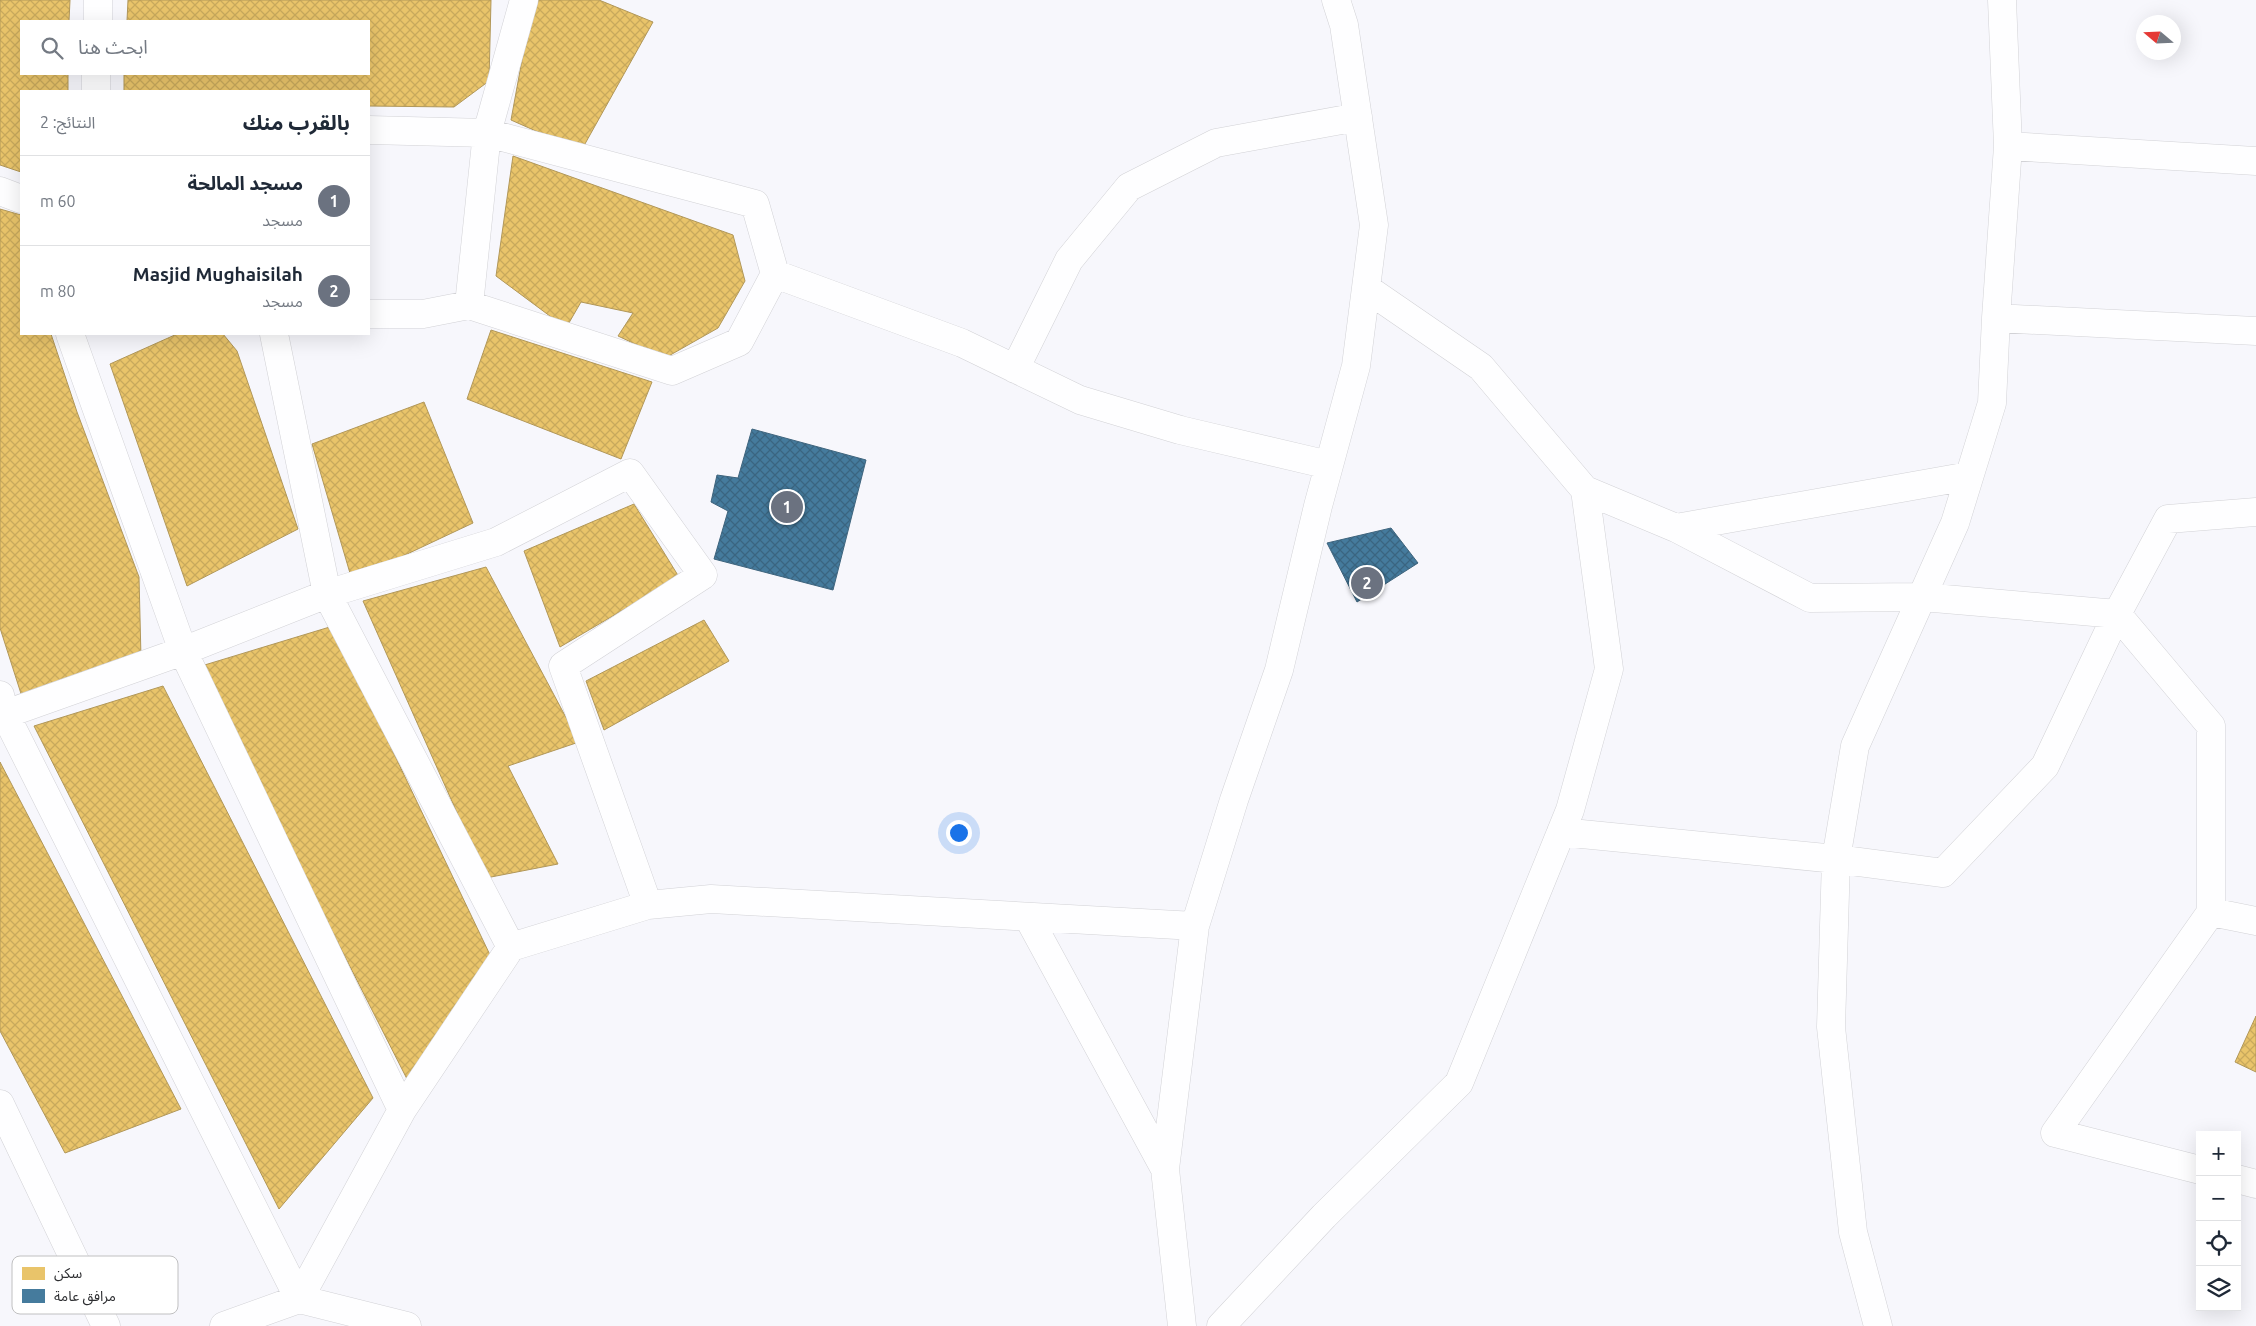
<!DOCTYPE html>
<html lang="ar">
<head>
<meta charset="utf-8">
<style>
  body { margin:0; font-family:Ubuntu,"Noto Sans Arabic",sans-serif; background:#f2f2f3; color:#1f2937; direction:rtl }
  .controls { position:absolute; right:15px; bottom:15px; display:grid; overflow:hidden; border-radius:0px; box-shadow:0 5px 20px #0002 }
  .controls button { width:45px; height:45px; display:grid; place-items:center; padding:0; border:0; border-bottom:1px solid #e0e1e3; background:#fff; color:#1f2937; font:25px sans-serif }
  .compass { position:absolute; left:2136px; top:15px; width:45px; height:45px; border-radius:50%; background:#fff; box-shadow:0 5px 20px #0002; rotate:289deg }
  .you { position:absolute; left:958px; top:832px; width:18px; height:18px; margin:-12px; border:4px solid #fff; border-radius:50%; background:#1a73e8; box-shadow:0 0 0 8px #1a73e833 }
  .badge { display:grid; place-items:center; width:32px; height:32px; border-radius:50%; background:#0b8043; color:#fff; font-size:16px; font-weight:700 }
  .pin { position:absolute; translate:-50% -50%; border:2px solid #fff; box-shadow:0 1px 5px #0006 }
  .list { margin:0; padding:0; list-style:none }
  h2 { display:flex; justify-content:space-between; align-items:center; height:65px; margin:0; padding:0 20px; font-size:21px }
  h2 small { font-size:16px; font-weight:400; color:#747a83 }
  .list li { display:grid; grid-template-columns:32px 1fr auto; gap:15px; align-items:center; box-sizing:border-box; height:90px; padding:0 20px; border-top:1px solid #e0e1e3 }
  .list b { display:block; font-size:19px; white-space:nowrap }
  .list p { margin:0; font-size:16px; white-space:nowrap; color:#747a83 }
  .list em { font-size:16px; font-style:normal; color:#747a83 }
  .icon { flex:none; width:28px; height:28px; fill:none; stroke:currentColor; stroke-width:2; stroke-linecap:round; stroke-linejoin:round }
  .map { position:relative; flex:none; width:2256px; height:1326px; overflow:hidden; direction:ltr }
  .search { position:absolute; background:#fff; box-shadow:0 5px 20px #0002; left:20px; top:20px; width:350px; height:55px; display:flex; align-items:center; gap:12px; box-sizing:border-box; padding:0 18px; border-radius:0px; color:#747a83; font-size:19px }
  .panel { position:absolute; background:#fff; box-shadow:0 5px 20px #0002; left:20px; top:90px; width:350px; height:245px; border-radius:0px; direction:rtl }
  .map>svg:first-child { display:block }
</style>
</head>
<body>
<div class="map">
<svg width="2256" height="1326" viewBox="0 0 2256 1326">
  <defs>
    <pattern id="homes-cross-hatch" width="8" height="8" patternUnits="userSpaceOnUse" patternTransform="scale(1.25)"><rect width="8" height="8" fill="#e9c46a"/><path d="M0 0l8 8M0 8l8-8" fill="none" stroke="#c8a95c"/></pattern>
    <pattern id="public-cross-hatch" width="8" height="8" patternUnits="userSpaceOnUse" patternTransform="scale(1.25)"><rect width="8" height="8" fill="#457b9d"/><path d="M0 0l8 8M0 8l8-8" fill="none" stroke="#3a6581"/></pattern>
  </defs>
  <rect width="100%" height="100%" fill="#f7f7fc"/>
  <path fill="url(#homes-cross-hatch)" stroke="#b19759" d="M0,0H70L69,21H21V74H68V91H21V172L0,165Z
    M128,0H491L489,81L454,107L369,106V91H124V74H369V21H127Z
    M533,0H599L653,22L581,151L511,120Z
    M513,156L733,235L745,281L718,328L665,358L618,336L633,313L581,302L566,328L496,276Z
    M0,209L21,215V334H51L77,412L139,577L141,658L24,703L0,628Z
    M491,330L652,382L621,459L467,399Z
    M177,334H223L237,351L298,529L187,586L110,364Z
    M424,402L473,523L352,580L312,444Z
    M634,504L679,577L560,647L524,551Z
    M486,567L579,742L508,766L558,864L486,878L363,601Z
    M704,620L729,661L604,730L586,681Z
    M333,626L491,957L407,1079L198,667Z
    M163,686L373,1098L279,1209L34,726Z
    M0,762L181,1109L65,1153L0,1031Z
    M2256,1016V1072L2235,1062Z"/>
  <path fill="url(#public-cross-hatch)" stroke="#3e647d" d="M752,429L866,460L833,590L714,559L728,511L711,502L717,475L738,478Z
    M1391,528L1418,563L1357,602L1327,543Z"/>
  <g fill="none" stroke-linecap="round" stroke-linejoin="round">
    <g stroke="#d2d2d6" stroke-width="29">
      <path id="minor" d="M98,21V0
        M96,91V74
        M369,130L487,133L755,204L775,274L739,342L672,371L469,305L423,314H369
        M2008,146L2256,161
        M0,191L21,199
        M775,274L962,343L1080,400L1180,430L1329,465
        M1366,288L1481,367L1585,490L1676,528L1969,476
        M469,305L487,133L524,0
        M1996,318L2256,331
        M70,334L183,651L402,1110
        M274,334L327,594L511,947
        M1015,369L1069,260L1129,187L1216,143L1358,117
        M1676,528L1810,598L1922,597L2117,614L2211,726V912
        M0,695L5,714L299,1299L407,1326
        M0,716L183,651L327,594L496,542L630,473L703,575L563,666L648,905L511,947L402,1110L299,1299L224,1326
        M1561,832L1836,859L1943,873L2045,766L2117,614L2168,519L2256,512
        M648,905L711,899L1195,926
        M1028,917L1165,1169L1182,1326
        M0,1104L106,1326
        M1165,1169L1195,926L1234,800L1279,670L1318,506L1356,366L1374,225L1344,25L1336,0
        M2200,1170L2055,1133L2211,912L2256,921
        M2237,1179L2256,1184
        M1221,1326L1324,1216L1459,1083L1570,810L1609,669L1585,490
        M1878,1326L1853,1232L1831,1027L1836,859L1855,746L1955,523L1992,403L1996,318L2008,146L2002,0"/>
    </g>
    <use href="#minor" stroke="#fefeff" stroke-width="28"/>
  </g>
  <rect x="12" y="1256" width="166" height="58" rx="8" fill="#fff" stroke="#c0c0c1" stroke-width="1"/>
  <rect x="22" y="1267" width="23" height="13" fill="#e9c46a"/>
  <rect x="22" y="1289" width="23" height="14" fill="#457b9d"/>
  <g font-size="14" fill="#2d2e31">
    <text x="54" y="1278">سكن</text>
    <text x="54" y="1301">مرافق عامة</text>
  </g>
</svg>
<div class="controls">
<button>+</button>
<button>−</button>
<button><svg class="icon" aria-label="locate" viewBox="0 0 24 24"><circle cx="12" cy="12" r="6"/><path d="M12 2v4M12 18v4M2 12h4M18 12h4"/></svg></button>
<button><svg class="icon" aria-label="layers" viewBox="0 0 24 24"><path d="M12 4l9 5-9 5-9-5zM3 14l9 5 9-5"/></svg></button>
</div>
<svg class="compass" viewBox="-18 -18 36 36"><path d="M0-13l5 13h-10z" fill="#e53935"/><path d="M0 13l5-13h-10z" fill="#747a83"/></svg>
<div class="you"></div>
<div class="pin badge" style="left:787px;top:507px;background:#6b7280">1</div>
<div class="pin badge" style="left:1367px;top:583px;background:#6b7280">2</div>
<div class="search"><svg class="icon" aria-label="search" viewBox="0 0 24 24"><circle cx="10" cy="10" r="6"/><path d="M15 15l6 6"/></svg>ابحث هنا</div>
<section class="panel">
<h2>بالقرب منك<small>النتائج: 2</small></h2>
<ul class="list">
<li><span class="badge" style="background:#6b7280">1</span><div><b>مسجد المالحة</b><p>مسجد</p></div><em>60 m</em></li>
<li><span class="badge" style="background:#6b7280">2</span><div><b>Masjid Mughaisilah</b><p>مسجد</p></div><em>80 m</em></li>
</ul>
</section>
</div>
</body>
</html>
